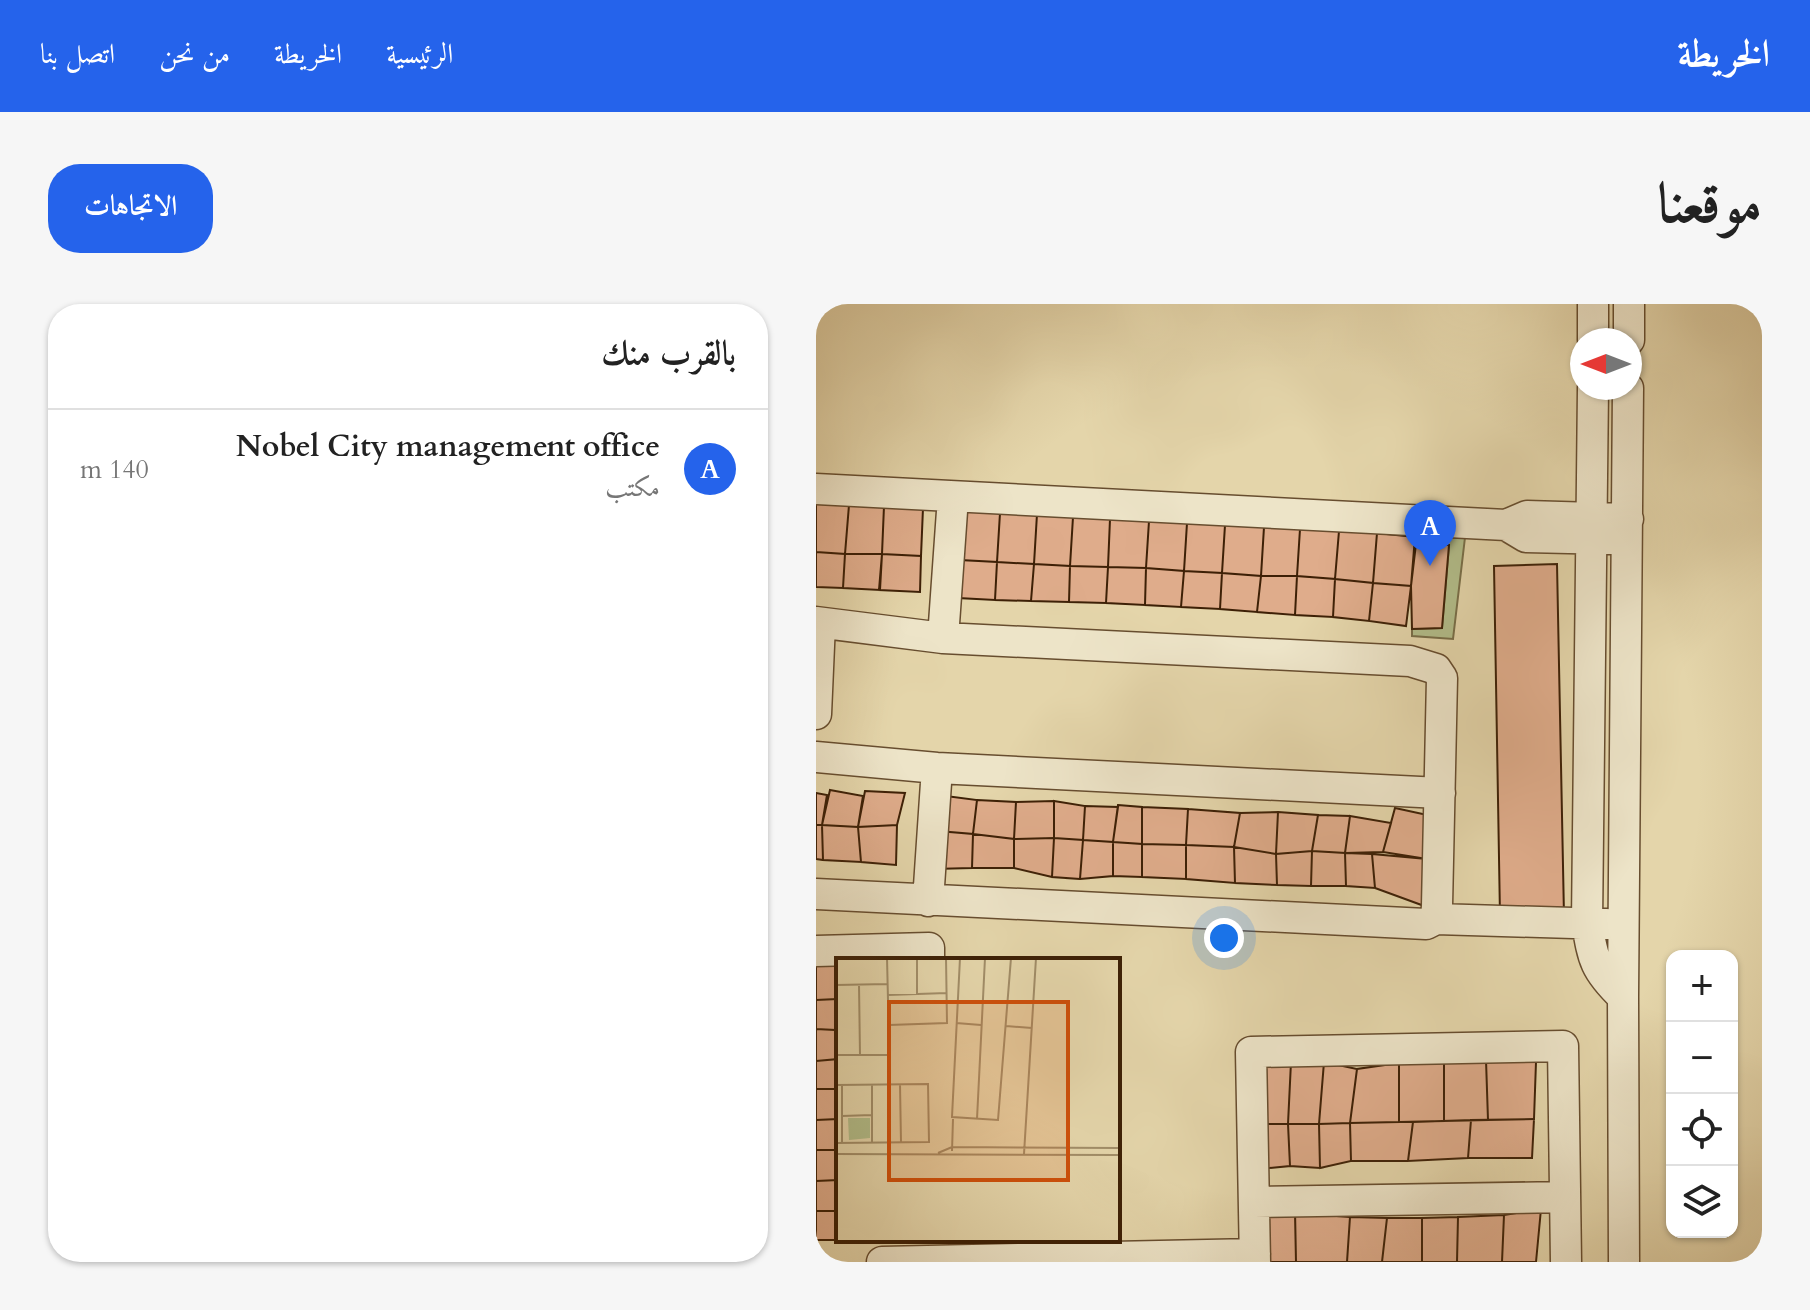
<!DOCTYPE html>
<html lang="ar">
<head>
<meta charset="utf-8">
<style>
  body { margin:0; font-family:Cardo,Amiri,serif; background:#f6f6f6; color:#222; direction:rtl }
  .controls { position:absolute; right:24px; bottom:24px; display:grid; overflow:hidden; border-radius:16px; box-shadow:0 2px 6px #0004 }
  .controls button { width:72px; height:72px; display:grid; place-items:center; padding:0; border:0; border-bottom:2px solid #e0e0e0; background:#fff; color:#222; font:40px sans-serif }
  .compass { position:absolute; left:754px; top:24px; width:72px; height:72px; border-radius:50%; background:#fff; box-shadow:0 2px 6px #0004; rotate:270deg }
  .you { position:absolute; left:408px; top:634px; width:28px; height:28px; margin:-20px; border:6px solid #fff; border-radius:50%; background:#1a73e8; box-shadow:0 0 0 12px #1a73e833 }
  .badge { display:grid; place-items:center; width:52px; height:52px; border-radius:50%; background:#2563eb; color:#fff; font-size:26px; font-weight:700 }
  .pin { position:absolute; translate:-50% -66px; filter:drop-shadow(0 2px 4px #0008) }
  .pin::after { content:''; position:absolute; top:42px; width:28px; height:24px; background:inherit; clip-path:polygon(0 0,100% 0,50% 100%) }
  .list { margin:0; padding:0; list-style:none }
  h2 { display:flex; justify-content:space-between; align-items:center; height:104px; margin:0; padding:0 32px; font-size:34px }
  h2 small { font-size:26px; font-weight:400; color:#767676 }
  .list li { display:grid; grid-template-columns:52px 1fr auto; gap:24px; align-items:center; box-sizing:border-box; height:120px; padding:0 32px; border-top:2px solid #e0e0e0 }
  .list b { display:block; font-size:30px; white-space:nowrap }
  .list p { margin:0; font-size:26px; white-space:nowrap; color:#767676 }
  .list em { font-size:26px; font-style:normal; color:#767676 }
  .icon { flex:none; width:44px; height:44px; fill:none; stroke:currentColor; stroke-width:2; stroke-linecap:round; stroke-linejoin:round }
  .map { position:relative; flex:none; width:946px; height:958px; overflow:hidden; direction:ltr; border-radius:32px }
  header { display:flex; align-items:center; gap:48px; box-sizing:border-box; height:112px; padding:0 40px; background:#2563eb; color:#fff }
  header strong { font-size:38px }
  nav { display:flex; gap:44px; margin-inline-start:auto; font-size:28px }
  .intro { display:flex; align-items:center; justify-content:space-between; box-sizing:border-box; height:192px; padding:0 48px }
  h1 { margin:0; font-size:56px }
  .button { padding:20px 36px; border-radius:32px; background:#2563eb; color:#fff; font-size:28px; font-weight:700 }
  main { display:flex; gap:48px; padding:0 48px }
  aside { flex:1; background:#fff; border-radius:32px; box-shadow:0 2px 6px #0004 }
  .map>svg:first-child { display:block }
</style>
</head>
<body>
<header>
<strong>الخريطة</strong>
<nav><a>الرئيسية</a><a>الخريطة</a><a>من نحن</a><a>اتصل بنا</a></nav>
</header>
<div class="intro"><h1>موقعنا</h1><a class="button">الاتجاهات</a></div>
<main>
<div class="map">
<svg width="946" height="958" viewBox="0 0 946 958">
  <rect width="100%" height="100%" fill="#e4d5aa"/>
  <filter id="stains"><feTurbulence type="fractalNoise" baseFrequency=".0025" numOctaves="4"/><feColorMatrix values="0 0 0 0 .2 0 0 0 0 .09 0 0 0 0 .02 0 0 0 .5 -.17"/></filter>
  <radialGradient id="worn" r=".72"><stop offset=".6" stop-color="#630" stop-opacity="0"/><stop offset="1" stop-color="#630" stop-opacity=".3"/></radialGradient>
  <path fill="#b2bd8a" stroke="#786e48" stroke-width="2" d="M602,221L650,225L637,335L596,332V325L626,324L633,242L600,240Z"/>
  <path fill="#dfac8b" stroke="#3d2006" stroke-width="2" d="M0,198L33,201L29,250L0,248Z
    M33,201L68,202L66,250H29Z
    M68,202L107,204L105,252L66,250Z
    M146,206L184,209L181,258L144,256Z
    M184,209L221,210L218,260L181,258Z
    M221,210L257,213L254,262L218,260Z
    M257,213L294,215L292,263L254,262Z
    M294,215L333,217L330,264L292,263Z
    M333,217L371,219L368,267L330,264Z
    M371,219L409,221L406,269L368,267Z
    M409,221L448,223L445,272L406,269Z
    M448,223L484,225L481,272H445Z
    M484,225L523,227L519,275L481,272Z
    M523,227L561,229L557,279L519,275Z
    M561,229L599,233L595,282L557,279Z
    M600,240L633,241L626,324L596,325L595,282Z
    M0,248L29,250L27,284L0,283Z
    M29,250H66L64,286L27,284Z
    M66,250L105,252L104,288L63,286Z
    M144,256L181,258L179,296L142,294Z
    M181,258L218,260L215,297L179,296Z
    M218,260L254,262L253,298L215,297Z
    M741,260L748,612H684L678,262Z
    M254,262L292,263L290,299L253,298Z
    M292,263L330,264L329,301L290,299Z
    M330,264L368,267L365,303L329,301Z
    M368,267L406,269L404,305L365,303Z
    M406,269L445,272L441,308L404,305Z
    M445,272H481L479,311L441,308Z
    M481,272L519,275L517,313L479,311Z
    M519,275L557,279L553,317L517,313Z
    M557,279L595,282L590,322L553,317Z
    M14,486L47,492L42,523L6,521Z
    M49,487L89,489L81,521L42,523Z
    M0,489L11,491L6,521H0Z
    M122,491L161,496L157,530L122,527Z
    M161,496L200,498L198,535L157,530Z
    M238,497V534L198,535L200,498Z
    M238,497L269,502L267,536L238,534Z
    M302,501L326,503V540L297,538Z
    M269,502L302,503L297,538L267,536Z
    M326,503L372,505L370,541L326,540Z
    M579,504L616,512L611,555L567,548Z
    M372,505L424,509L418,543L370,541Z
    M462,508L460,550L418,543L424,509Z
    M462,508L502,511L496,547L460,550Z
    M502,511L534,512L529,549L496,547Z
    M534,512L575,519L567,548L529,549Z
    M0,521H6L7,556L0,555Z
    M6,521L42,523L45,558L7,556Z
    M81,521L80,561L45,558L42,523Z
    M122,527L157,530L156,564L117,565Z
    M157,530L198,535V564H156Z
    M238,534L236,573L198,564V535Z
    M238,534L267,536L264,575L236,573Z
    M267,536L297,538V572L264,575Z
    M297,538L326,540V573L297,572Z
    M326,540L370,541V575L326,573Z
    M370,541L418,543L419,579L370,575Z
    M418,543L460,550L461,581L419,579Z
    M496,547L495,582L461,581L460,550Z
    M496,547L529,549L530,582H495Z
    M529,549L556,550L559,584L530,582Z
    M556,550L611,555V603L559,584Z
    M22,657L21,695L0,696V659Z
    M21,695L19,726L0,725V696Z
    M0,725L19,726L22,755L0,757Z
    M22,755V785H0V757Z
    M628,755V817L583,818V759Z
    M628,755L670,756L672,816L628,817Z
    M670,756L720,758L718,815L672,816Z
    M442,757L475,758L472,820H442Z
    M475,758H508L503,820H472Z
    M508,758L541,765L534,819L503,820Z
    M583,759V818L534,819L541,765Z
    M0,785H22V815L0,816Z
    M22,815L21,846H0V816Z
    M718,815L716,854H652L655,816Z
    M655,816L652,854L592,857L597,818Z
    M583,818H597L592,857H535L534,819Z
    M534,819L535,857L504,864L503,820Z
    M442,820H472L474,862L443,865Z
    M472,820H503L504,864L474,862Z
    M0,846H21L22,876L0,877Z
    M22,876V907H0V877Z
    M725,905L720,958H686L688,911Z
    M445,906H479L480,958H443Z
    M0,907H22L23,936H0Z
    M479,909L534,913L531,958H480Z
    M688,911L686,958H641L642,913Z
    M534,913L571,914L566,958H531Z
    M642,913L641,958H606V914Z
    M571,914H606V958H566Z"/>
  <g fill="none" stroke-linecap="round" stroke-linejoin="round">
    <g stroke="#674d2f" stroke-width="33">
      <path id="minor" d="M777,36V0
        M813,36V0
        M777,84L771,619C777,656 779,666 807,693
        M0,185L690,221L711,212L812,215
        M690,221L710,233L796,235
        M0,318L127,334L594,357L620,365L626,374L621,602L620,615L610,620L0,590
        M127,334L137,193
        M0,410L4,319
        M0,453L121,464L624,489
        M112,597L121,464
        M620,615L790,620
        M0,647L113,644V656
        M438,898L749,893
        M66,958L439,950
        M439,958L435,748L747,742L750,958
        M808,958L807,693L812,84"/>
    </g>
    <use href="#minor" stroke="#ede4c8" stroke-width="30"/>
  </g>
  <g transform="translate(20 654)">
    <rect width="284" height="284" fill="#e4d5aa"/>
    <path d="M12,160H34V180L13,182Z" fill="#b2bd8a"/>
    <path fill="none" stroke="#a18d68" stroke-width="2" d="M51,0L54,126M81,0V36M124,0L116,159L162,162L175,0M0,27L52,26M23,27L24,97M52,37L111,35M147,44L172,45M120,65L145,67M53,67L111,65L110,0M170,68L196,70M0,97H53M64,126L65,185M0,127L92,126L93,184L0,185M6,127V185M36,127V185M6,158L36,157M141,161L149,0M116,193L117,161M102,195L116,189L284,190M0,196L284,197M188,196L200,0"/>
    <path fill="#ce500b" fill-opacity="0.15" stroke="#ce500b" stroke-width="4" d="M53,44H232V222H53Z"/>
    <rect width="284" height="284" fill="none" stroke="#3d2006" stroke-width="4"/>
  </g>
  <rect width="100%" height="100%" filter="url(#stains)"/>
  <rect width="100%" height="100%" fill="url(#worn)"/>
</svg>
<div class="controls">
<button>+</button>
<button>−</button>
<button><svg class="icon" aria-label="locate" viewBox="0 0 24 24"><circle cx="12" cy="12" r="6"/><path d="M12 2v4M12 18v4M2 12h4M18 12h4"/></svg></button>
<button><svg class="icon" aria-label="layers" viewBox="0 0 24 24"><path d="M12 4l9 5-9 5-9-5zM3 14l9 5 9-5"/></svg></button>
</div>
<svg class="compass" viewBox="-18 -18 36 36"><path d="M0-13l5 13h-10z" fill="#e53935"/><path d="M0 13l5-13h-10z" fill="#767676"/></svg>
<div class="you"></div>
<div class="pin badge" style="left:614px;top:262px">A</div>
</div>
<aside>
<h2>بالقرب منك<small></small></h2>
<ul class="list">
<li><span class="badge">A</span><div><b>Nobel City management office</b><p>مكتب</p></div><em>140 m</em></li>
</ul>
</aside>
</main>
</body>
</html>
